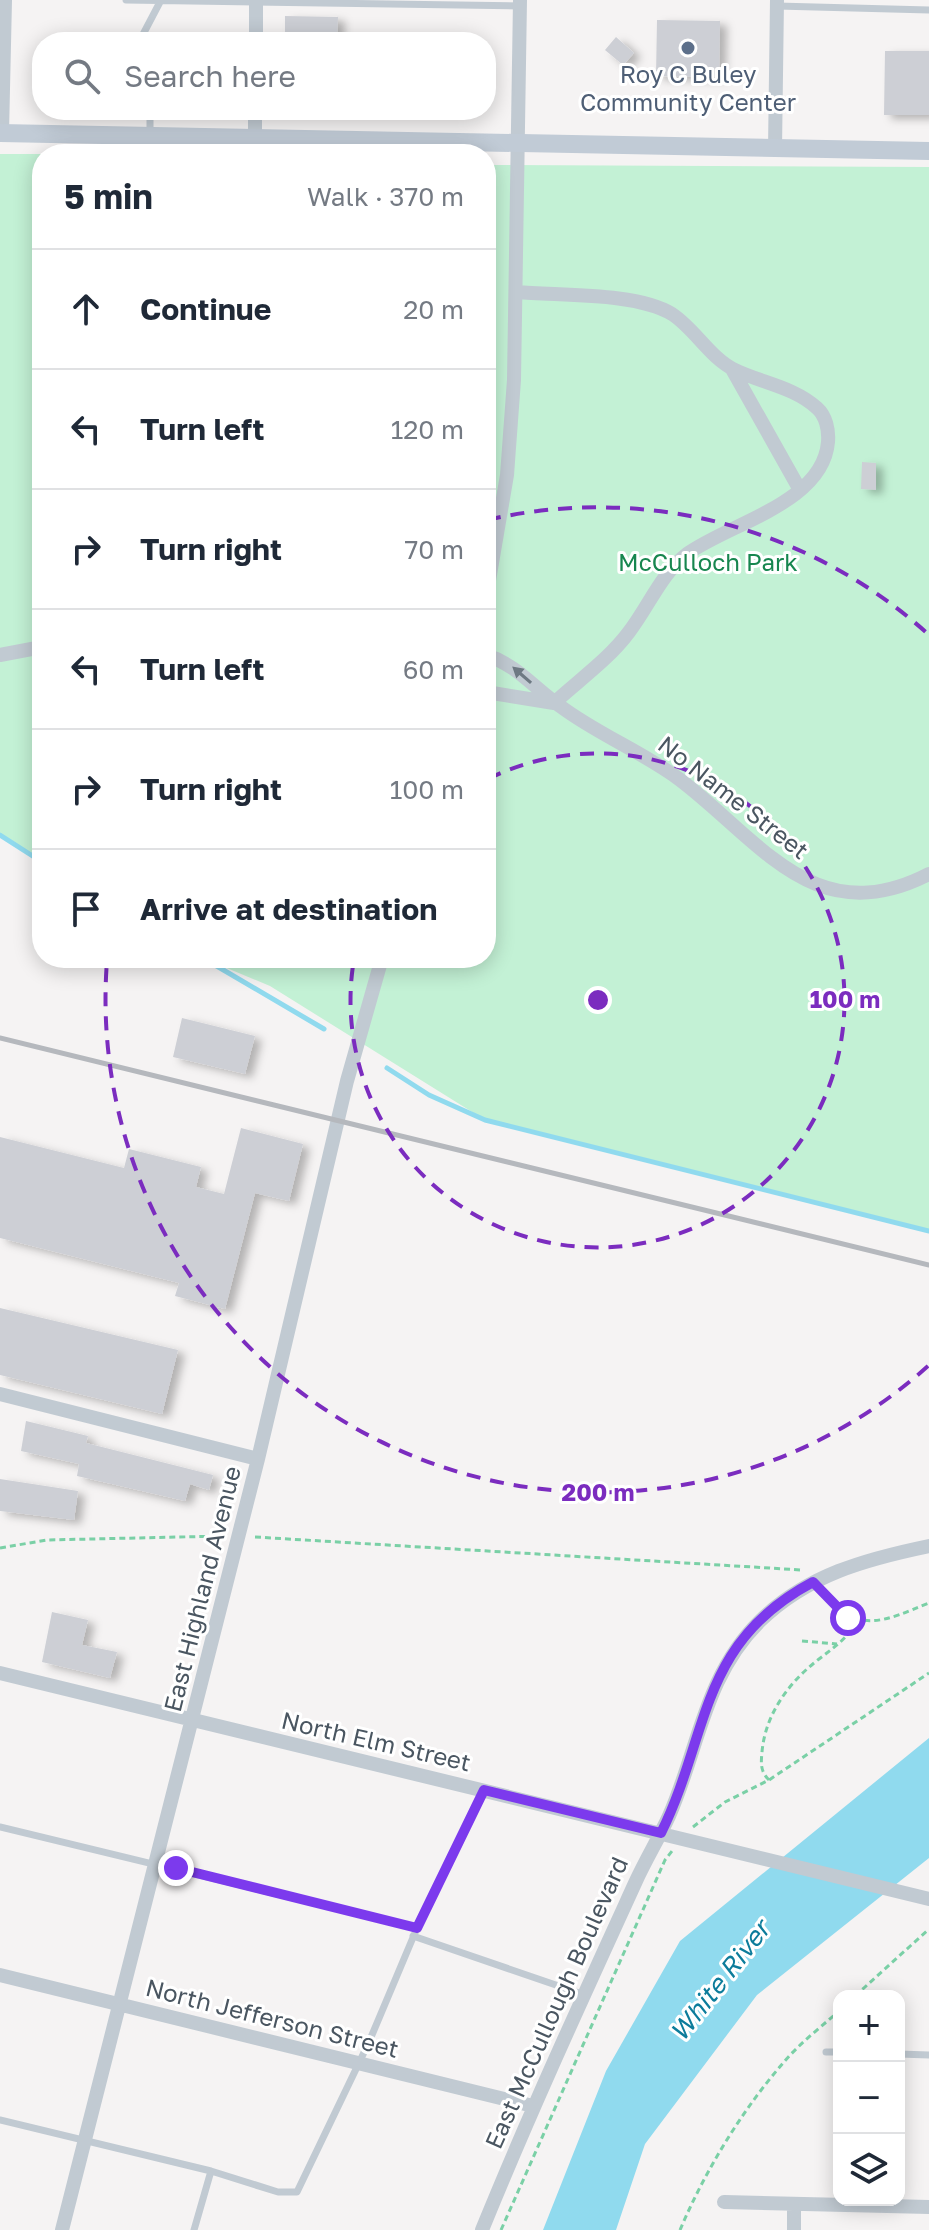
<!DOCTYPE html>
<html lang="en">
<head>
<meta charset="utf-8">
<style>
  body { margin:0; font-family:"Golos Text",sans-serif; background:#f2f2f3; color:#1f2937 }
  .controls { position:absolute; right:24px; bottom:24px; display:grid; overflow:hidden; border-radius:16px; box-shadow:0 4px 20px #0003 }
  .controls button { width:72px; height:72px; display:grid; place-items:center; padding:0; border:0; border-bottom:2px solid #e0e1e3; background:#fff; color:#1f2937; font:40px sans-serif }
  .stop { position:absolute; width:24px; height:24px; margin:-18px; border:6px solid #7c3aed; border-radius:50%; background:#fff }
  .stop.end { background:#7c3aed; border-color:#fff; box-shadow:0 2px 8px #0008 }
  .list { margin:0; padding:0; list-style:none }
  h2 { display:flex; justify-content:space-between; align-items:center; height:104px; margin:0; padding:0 32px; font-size:34px }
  h2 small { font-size:26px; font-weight:400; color:#747a83 }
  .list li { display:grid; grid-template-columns:52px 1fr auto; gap:24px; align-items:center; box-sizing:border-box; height:120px; padding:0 32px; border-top:2px solid #e0e1e3 }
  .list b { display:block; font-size:30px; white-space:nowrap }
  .list em { font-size:26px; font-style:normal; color:#747a83 }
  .icon { flex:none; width:44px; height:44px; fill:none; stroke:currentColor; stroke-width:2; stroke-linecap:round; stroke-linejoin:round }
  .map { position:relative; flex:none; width:929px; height:2230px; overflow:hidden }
  .search { position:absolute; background:#fff; box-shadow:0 4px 20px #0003; left:32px; top:32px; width:464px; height:88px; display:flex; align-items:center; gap:20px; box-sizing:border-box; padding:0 28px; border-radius:32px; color:#747a83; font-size:30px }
  .panel { position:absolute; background:#fff; box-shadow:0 4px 20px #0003; left:32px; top:144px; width:464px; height:824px; border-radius:32px }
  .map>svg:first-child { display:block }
</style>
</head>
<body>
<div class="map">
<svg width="929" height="2230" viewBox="0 0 929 2230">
  <defs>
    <filter id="shadow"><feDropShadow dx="7" dy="4" stdDeviation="4" flood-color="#0004"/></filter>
  </defs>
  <rect width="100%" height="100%" fill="#f5f3f3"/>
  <path fill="#c3f1d5" d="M0,154H42V862L0,837Z
    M486,165L929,167V1232L485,1120L270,986L203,958H486Z"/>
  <path fill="#90daee" d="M929,1738V1858L757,1995L645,2144L616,2230H543L606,2071L680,1941Z"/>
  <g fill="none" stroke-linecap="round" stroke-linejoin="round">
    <path stroke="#90daee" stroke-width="5" d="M0,835L42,862
      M203,958L324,1029
      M387,1068L429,1095L485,1120L929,1231"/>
  </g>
  <path fill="#cdcfd5" filter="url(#shadow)" d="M285,16L338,17L337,42H285Z
    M657,20L720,21L719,77L656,76Z
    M616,37L634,53L623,65L605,50Z
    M885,51H929V115H884Z
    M862,462L876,463V490L861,489Z
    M182,1018L255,1036L245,1074L173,1057Z
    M241,1128L303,1144L289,1201L255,1193L225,1309L175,1296L179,1283L0,1238V1137L124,1168L129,1149L201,1167L196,1187L224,1194Z
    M0,1308L178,1350L162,1414L0,1375Z
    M26,1421L88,1436L86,1443L213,1475L209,1490L190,1484L185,1501L77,1476L79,1464L21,1451Z
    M0,1479L78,1491L74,1520L0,1511Z
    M52,1612L88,1620L82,1645L117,1652L110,1678L42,1662Z"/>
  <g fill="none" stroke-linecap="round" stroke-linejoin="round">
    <path stroke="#7ad0a6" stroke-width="3" stroke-dasharray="6 4" stroke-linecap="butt" d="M291,115V110
      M255,1537L802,1570
      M0,1548L47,1540L224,1536
      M823,1594C859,1635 884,1621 929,1603
      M802,1641L837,1644
      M769,1780C760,1771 761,1763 762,1752C765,1716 787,1685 814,1663C830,1650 847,1640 857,1621
      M693,1827L725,1802L769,1780L929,1673
      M855,1996L929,1929
      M501,2230L665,1860L672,1851
      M680,2230C705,2171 742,2110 784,2062C800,2043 821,2027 839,2011"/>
    <path stroke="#c1cad2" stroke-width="7" d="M126,0L520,6
      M777,6L929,10
      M139,42L160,2
      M150,110V135
      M0,1827L417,1928
      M413,1936L585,1995
      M826,2052H839
      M899,2054L929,2055
      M0,2120L211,2171L278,2192H297L369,2042L417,1928L484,1791
      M194,2230L211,2171"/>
    <path stroke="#c1cad2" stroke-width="14" d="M256,42V0
      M2,133L5,0
      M255,136V110
      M775,149L777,0
      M732,369L800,490
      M486,598L507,475L514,380L520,0
      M0,655L42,647
      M486,655C517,665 534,688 560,706C597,734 641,751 679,779C760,840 815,933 929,874
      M486,692L554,703C579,680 609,659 629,632C649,606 661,574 687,554C730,523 823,503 828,442C829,430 826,416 817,408C794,387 762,383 735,370C710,358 695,329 672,314C636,292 559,296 517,292
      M0,1394L258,1459
      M0,1673L929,1899
      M0,1975L533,2106
      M724,2202L929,2207
      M62,2230L258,1459L347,1081L382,958
      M482,2230C530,2112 583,1997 636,1881C646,1859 659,1838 669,1816C699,1748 704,1676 760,1621C807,1575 866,1559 929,1546
      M794,2230V2204"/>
    <path stroke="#c1cbd6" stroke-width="18" d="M0,133L929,151"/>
    <path stroke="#b5b8bd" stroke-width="5" d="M0,1038L929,1265"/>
  </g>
  <defs><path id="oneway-solid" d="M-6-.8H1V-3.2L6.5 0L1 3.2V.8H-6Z" transform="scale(2)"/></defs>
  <use fill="#6e7983" href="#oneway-solid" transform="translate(522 675) rotate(-139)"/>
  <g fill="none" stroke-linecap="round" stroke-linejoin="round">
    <path stroke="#7c3aed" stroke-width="10" d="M176,1868L417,1928L484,1790L661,1833C710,1734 698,1643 813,1582L848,1618"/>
  </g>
  <g fill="none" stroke="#7b2cbf" stroke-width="4" stroke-dasharray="14 10">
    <path d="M488 779A247 247 0 1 1 354 959"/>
    <path d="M928 1366A493 493 0 0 1 107 961M487 520A493 493 0 0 1 928 634"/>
  </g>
  <circle fill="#5c6f8a" stroke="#fff" stroke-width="3" cx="688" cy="48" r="8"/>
  <g text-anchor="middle" stroke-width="6" stroke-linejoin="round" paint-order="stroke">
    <g font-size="24" fill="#4e5e75" stroke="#fff">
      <text x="688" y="83">Roy C Buley<tspan x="688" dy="28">Community Center</tspan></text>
    </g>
    <g font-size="24" fill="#17864f" stroke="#fff">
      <text x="708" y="571">McCulloch Park</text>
    </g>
    <g font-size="24" fill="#4a5661" stroke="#fff">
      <text transform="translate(733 798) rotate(38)" y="8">No Name Street</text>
      <text transform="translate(203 1589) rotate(-76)" y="8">East Highland Avenue</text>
      <text transform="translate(376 1742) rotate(13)" y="8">North Elm Street</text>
      <text transform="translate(557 2003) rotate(-66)" y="8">East McCullough Boulevard</text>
      <text transform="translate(272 2019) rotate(14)" y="8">North Jefferson Street</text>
    </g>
    <g font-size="26" font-style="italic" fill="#0c7c9b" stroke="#fff">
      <text transform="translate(720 1981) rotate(-52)" y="9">White River</text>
    </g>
  </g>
  <circle cx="598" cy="1000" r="12" fill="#7b2cbf" stroke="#fff" stroke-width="4"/>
  <g font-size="24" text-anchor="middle" font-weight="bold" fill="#7b2cbf" stroke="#fff" stroke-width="6" stroke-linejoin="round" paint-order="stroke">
    <text x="845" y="1008">100 m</text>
    <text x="598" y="1501">200 m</text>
  </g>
</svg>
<div class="controls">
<button>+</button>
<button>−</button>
<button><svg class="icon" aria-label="layers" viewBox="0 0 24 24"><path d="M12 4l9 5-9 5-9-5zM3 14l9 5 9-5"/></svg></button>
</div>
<div class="stop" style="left:848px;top:1618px"></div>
<div class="stop end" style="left:176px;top:1868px"></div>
<div class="search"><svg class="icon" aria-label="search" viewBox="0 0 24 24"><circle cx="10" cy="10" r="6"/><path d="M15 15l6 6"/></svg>Search here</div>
<section class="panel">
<h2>5 min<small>Walk · 370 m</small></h2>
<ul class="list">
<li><svg class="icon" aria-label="ahead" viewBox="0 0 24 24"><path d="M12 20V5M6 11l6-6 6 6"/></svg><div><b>Continue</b></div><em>20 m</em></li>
<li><svg class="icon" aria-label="left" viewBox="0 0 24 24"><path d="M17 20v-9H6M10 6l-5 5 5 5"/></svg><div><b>Turn left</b></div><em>120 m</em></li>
<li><svg class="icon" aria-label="right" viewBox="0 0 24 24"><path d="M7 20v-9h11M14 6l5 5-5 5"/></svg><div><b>Turn right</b></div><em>70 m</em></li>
<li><svg class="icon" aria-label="left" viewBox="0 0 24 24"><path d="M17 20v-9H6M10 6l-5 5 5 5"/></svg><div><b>Turn left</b></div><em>60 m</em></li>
<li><svg class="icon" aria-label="right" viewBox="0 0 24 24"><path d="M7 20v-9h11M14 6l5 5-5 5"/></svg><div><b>Turn right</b></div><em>100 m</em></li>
<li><svg class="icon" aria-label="arrive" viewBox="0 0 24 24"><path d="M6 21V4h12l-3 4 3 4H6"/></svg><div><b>Arrive at destination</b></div></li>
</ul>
</section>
</div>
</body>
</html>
